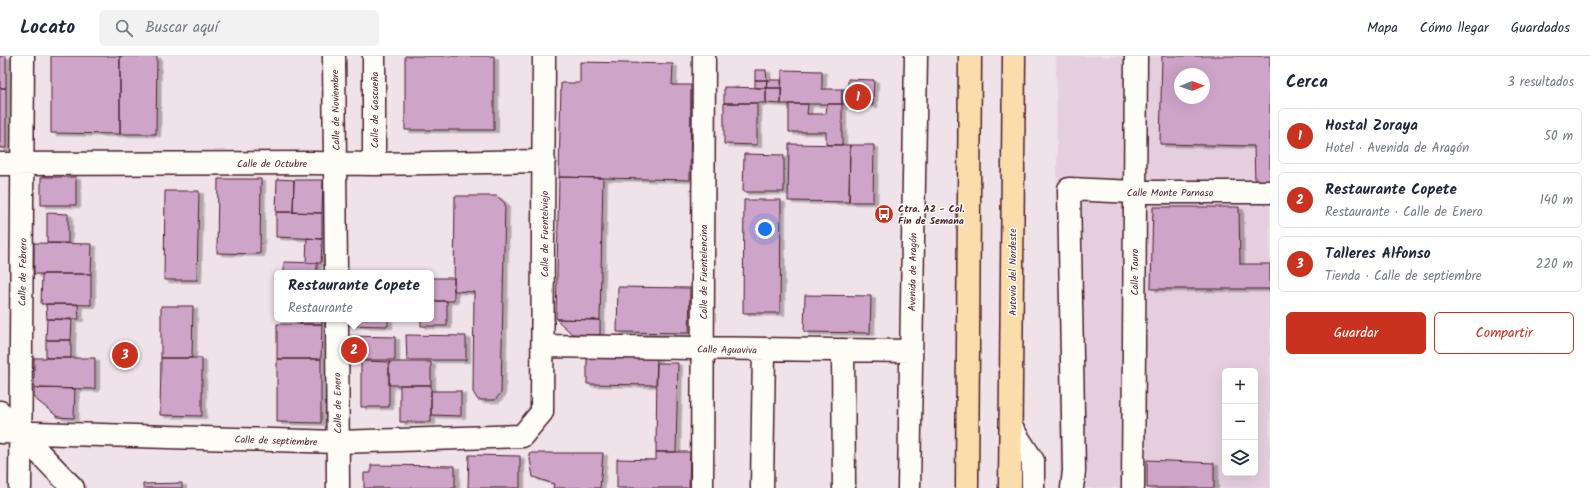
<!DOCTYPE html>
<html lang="es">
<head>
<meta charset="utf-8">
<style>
  body { margin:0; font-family:Kalam,sans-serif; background:#f2f2f3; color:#1f2937 }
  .controls { position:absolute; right:12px; bottom:12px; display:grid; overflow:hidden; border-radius:6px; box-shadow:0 4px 16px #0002 }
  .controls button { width:36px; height:36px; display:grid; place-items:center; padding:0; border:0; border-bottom:1px solid #e0e1e3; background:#fff; color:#1f2937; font:20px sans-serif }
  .compass { position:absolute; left:1174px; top:12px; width:36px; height:36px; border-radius:50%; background:#fff; box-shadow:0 4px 16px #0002; rotate:89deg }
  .you { position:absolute; left:765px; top:173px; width:14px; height:14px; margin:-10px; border:3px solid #fff; border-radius:50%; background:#1a73e8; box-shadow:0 0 0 6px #1a73e833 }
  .badge { display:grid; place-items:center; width:26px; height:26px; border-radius:50%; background:#c8321e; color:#fff; font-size:13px; font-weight:700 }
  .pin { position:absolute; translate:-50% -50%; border:2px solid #fff; box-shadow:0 1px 4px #0006 }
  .popup { position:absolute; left:274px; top:214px; width:160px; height:52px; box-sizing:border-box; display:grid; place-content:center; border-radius:6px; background:#fff; filter:drop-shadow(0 1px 3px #0005); font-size:13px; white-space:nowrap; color:#747a83 }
  .popup b { font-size:15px; color:#1f2937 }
  .popup::after { content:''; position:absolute; left:50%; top:100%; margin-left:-8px; border:8px solid transparent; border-top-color:#fff }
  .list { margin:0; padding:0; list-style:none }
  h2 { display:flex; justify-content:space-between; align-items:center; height:52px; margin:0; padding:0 16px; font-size:17px }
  h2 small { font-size:13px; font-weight:400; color:#747a83 }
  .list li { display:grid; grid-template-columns:26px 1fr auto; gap:12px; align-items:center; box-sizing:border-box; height:56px; margin:0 8px 8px; padding:0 8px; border:1px solid #e0e1e3; border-radius:6px }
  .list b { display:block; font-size:15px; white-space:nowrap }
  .list p { margin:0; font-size:13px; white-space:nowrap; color:#747a83 }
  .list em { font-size:13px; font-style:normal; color:#747a83 }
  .actions { display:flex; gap:8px; padding:12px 16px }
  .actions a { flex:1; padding:9px 0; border:1px solid #c8321e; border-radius:6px; text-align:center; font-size:14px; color:#c8321e }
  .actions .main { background:#c8321e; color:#fff }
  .icon { flex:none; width:22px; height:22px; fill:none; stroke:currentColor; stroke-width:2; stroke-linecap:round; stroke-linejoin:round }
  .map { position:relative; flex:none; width:1270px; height:432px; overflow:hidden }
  header { display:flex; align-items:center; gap:24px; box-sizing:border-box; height:56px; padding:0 20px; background:#fff; border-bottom:1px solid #e0e1e3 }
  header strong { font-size:19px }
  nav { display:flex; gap:22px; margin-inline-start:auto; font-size:14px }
  .search { width:280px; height:36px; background:#f2f2f3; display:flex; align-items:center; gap:10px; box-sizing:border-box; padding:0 14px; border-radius:6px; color:#747a83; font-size:15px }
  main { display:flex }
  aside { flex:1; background:#fff }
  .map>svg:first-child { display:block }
</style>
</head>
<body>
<header>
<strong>Locato</strong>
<div class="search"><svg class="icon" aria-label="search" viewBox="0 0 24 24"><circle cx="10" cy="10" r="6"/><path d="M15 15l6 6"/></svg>Buscar aquí</div>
<nav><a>Mapa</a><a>Cómo llegar</a><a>Guardados</a></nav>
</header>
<main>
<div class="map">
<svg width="1270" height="432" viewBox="0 0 1270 432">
  <defs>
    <filter id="shadow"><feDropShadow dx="4.5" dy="2.5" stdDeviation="0" flood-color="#0004"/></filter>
  </defs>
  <rect width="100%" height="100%" fill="#efe2e9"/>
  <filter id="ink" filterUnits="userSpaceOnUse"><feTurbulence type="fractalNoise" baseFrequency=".025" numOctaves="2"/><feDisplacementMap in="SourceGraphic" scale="8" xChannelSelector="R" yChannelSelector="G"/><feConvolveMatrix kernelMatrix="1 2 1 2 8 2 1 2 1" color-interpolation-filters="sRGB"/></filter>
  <g filter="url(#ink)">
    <path fill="#e5cfdf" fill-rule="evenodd" d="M1056,0H1270V432H1060ZM1180,18H1204V42H1180ZM1225,315H1255V417H1225Z"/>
    <path fill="#cea4c9" stroke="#4a1f2b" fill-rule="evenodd" filter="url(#shadow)" d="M0,0H6V32H0Z
      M51,0H120V78L51,77Z
      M120,0H157L156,78H120Z
      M405,0H494V74H405Z
      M1162,0H1270V127H1255L1254,90L1160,88ZM1180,18H1204V42H1180Z
      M580,6L673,8L672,29H691L690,124L559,121L561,27H580Z
      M755,14H766L767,24H755Z
      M782,14L822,15V33H842V48H781Z
      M848,23L874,24L873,49L842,48V33H848Z
      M755,24H767L766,32H755Z
      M767,24H781V32H766Z
      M724,31L766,32V47H724Z
      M0,32H6V92H0Z
      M766,32H781V48L766,47Z
      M724,47H757V89L724,88Z
      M789,48H808L807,58H826L827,48H842V89H826V76H789Z
      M789,88L850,89L849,146L788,145Z
      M850,89H874L873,146H849Z
      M744,98L784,99V136H743Z
      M41,121H76V149H41Z
      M559,121L603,122L600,264L556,263Z
      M218,123H261L260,198L217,197Z
      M277,123L294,124L293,156H276Z
      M294,124H323L322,157L293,156Z
      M165,135H199L197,224H164Z
      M455,140H497L505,147L501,337L495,344H478L473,336L474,236L454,235Z
      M744,144H781L780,257H743Z
      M1153,151H1239L1240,208H1270V233H1151Z
      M276,156L322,157V183L276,181Z
      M47,157L68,158V187H47Z
      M307,182L322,183L321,207H306Z
      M34,187L92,188L91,218H34Z
      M284,206L317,207V217H284Z
      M42,218H91V249L41,248Z
      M431,222H454V245H431Z
      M618,231L690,232L689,277L617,276Z
      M805,239L871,240L870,277L804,276Z
      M431,245H447V270H421V263H431Z
      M46,248H78L79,263H47Z
      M161,250H193L192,302H161Z
      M47,263L72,264L71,284H46Z
      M300,263H322V268H300Z
      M348,263H388V270L347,269Z
      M556,263L600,264V279L572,278Z
      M277,268H322L321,303H277Z
      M406,279L466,280V304H407Z
      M347,280L395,281V304H347Z
      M46,284H71V302H46Z
      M587,301L657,302L656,329L587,328Z
      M34,302H95V333L34,332Z
      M161,302H202V360L160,359Z
      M277,303H321V367L277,366Z
      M361,305L389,306V351H361Z
      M389,306H431V329H389Z
      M657,307H678L676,396H656Z
      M400,329H431V366H400Z
      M34,332L75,333L74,362L58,361L34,342Z
      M431,335H461V360L431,359Z
      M656,396H690L689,432H617V403L656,404Z
      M529,397H603L600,432H553L554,428L533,421Z
      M469,399L520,400V432H468Z
      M1147,404L1214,407V432H1147Z
      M371,409L455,410V432H364V417H371Z
      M182,427V432H143V428Z"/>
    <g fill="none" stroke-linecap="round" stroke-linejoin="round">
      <g stroke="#4a1f2b" stroke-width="25">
        <path id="minor" d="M334,0L336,217
          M0,108L312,107L374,108L544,105
          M374,108V0
          M337,263L338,432
          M543,290L911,295
          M843,294L844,432
          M0,356L73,432
          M1011,371L1033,405V432
          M0,376L338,386L522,380L542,356L544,0
          M20,432L23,0
          M702,432L704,0
          M762,432L764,293
          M909,432L916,0
          M1072,432L1074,415L1069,133L1134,136H1270
          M1133,432L1136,0"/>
      </g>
      <g stroke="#4a1f2b" stroke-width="25">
        <path id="highway" d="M967,432L970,0
          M1010,432L1014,0"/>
      </g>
      <use href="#minor" stroke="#fdfcf7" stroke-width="22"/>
      <use href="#highway" stroke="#fbddab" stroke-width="22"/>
    </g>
  </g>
  <defs>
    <g id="bus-disc" transform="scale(1)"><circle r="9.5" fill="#c8321e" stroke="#fdfcf7"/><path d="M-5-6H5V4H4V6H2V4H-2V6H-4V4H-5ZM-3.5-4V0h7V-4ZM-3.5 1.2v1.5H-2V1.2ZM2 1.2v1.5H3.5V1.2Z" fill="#fff"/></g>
  </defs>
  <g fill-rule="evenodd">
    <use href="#bus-disc" x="884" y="158"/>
  </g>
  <g text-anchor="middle" stroke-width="3" stroke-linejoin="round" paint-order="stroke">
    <g font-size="10" fill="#4a1f2b" stroke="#fdfcf7">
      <text transform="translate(335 54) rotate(-91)" y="4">Calle de Noviembre</text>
      <text transform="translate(374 54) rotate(-90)" y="4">Calle de Gascueña</text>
      <text x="272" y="111">Calle de Octubre</text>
      <text x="1170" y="140">Calle Monte Parnaso</text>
      <text transform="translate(544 178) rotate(-90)" y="4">Calle de Fuentelviejo</text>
      <text transform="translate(22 216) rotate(-89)" y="4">Calle de Febrero</text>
      <text transform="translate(703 216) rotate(-90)" y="4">Calle de Fuentelencina</text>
      <text transform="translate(912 216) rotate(-89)" y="4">Avenida de Aragón</text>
      <text transform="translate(1012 216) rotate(-90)" y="4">Autovía del Nordeste</text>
      <text transform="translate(1134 216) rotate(-90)" y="4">Calle Tauro</text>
      <text transform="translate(727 293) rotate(1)" y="4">Calle Aguaviva</text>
      <text transform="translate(337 347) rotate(-91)" y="4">Calle de Enero</text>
      <text transform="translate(276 384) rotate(2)" y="4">Calle de septiembre</text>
    </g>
    <g font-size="10" font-weight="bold" fill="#4a1f2b" stroke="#fdfcf7" text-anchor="start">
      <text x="898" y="156">Ctra. A2 - Col.<tspan x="898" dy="12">Fin de Semana</tspan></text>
    </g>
  </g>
</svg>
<div class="controls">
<button>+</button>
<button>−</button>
<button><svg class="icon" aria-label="layers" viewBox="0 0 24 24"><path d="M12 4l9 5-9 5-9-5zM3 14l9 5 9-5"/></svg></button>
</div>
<svg class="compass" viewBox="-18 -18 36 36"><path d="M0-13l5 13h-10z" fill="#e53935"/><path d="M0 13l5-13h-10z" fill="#747a83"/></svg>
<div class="you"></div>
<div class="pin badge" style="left:858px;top:41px">1</div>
<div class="pin badge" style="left:354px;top:294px">2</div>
<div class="popup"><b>Restaurante Copete</b>Restaurante</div>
<div class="pin badge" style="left:125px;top:299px">3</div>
</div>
<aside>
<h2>Cerca<small>3 resultados</small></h2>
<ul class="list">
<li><span class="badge">1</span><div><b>Hostal Zoraya</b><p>Hotel · Avenida de Aragón</p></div><em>50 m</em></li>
<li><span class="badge">2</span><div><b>Restaurante Copete</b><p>Restaurante · Calle de Enero</p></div><em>140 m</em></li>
<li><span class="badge">3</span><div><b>Talleres Alfonso</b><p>Tienda · Calle de septiembre</p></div><em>220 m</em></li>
</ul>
<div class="actions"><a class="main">Guardar</a><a>Compartir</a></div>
</aside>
</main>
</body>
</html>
